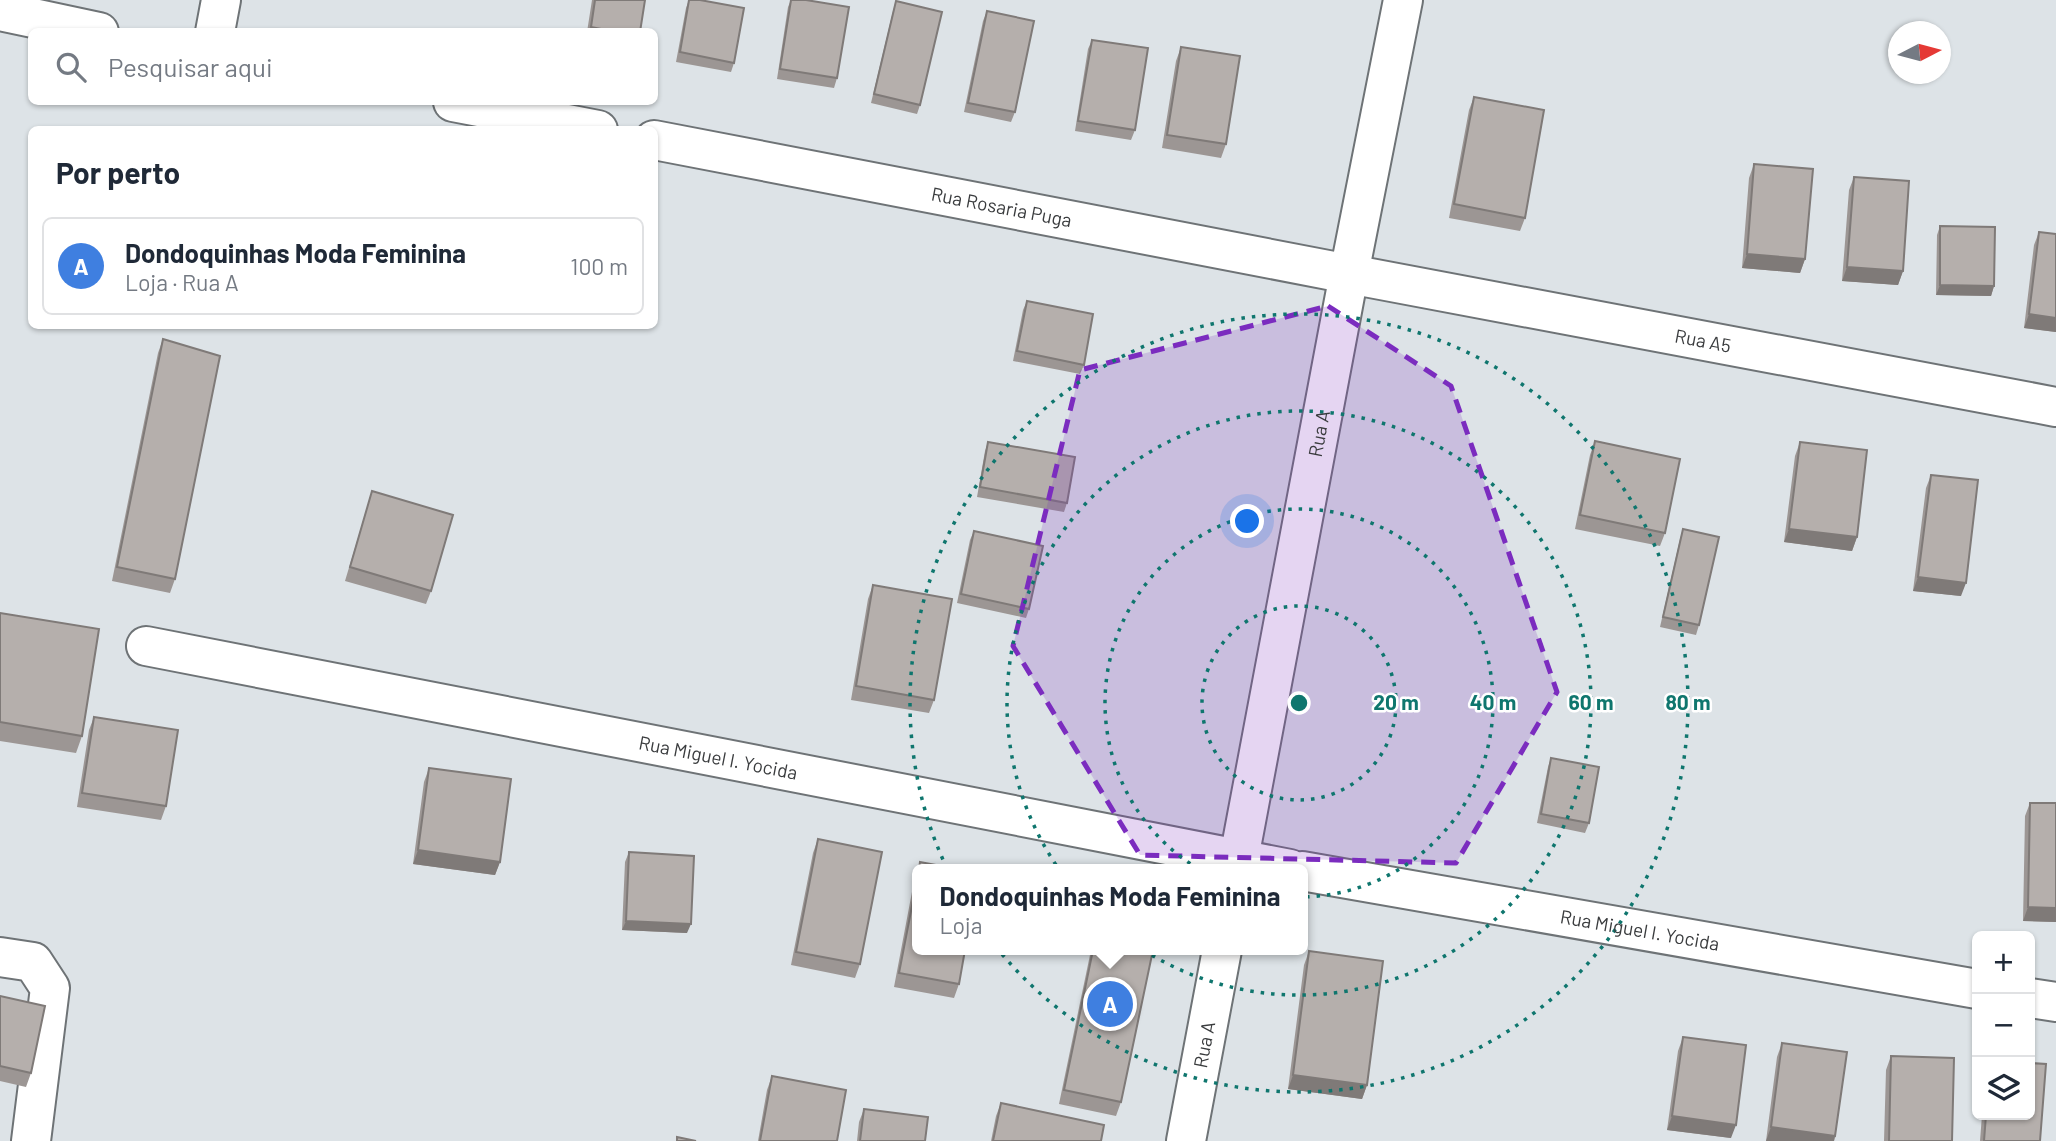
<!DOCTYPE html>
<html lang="pt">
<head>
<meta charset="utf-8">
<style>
  body { margin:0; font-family:Barlow,sans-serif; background:#f6f6f7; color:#1f2937 }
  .controls { position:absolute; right:21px; bottom:21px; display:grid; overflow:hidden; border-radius:10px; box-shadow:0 2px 5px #0004 }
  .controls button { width:63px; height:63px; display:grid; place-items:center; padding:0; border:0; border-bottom:2px solid #e0e1e3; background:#fff; color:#1f2937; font:35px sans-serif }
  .compass { position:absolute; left:1888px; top:21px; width:63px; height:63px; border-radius:50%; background:#fff; box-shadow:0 2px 5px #0004; rotate:84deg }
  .you { position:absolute; left:1248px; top:522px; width:24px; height:24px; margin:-18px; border:5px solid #fff; border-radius:50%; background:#1a73e8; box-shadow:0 0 0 10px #1a73e833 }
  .badge { display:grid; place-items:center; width:46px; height:46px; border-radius:50%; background:#934e23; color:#fff; font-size:23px; font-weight:700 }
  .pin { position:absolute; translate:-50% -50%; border:4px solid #fff; box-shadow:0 2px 7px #0006 }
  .popup { position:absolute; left:912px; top:864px; width:396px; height:91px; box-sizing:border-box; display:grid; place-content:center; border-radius:10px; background:#fff; filter:drop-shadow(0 2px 5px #0005); font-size:23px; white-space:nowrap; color:#747a83 }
  .popup b { font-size:26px; color:#1f2937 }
  .popup::after { content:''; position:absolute; left:50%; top:100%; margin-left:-14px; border:14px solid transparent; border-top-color:#fff }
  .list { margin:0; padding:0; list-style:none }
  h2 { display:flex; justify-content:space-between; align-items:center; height:91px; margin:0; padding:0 28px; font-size:30px }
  h2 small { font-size:23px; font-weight:400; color:#747a83 }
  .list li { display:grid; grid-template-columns:46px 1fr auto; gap:21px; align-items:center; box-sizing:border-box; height:98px; margin:0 14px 14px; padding:0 14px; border:2px solid #e0e1e3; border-radius:10px }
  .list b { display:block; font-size:26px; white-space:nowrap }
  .list p { margin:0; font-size:23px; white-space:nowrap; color:#747a83 }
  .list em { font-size:23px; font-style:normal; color:#747a83 }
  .icon { flex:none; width:38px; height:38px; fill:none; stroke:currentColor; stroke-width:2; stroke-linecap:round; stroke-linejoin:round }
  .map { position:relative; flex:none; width:2056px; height:1141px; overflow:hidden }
  .search { position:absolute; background:#fff; box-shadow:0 2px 5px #0004; left:28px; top:28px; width:630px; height:77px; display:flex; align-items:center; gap:18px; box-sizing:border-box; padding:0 24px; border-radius:10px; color:#747a83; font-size:26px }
  .panel { position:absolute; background:#fff; box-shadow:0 2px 5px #0004; left:28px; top:126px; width:630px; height:203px; border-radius:10px }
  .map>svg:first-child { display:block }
</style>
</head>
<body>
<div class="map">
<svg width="2056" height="1141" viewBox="0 0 2056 1141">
  <rect width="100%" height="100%" fill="#dde3e7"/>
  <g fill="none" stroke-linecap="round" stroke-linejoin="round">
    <g stroke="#6e7376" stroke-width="42">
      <g id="minor">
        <path d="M0,11L99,32"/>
        <path d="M215,32L221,0"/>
        <path d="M453,102L598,130"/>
        <path id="s1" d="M654,140L1349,274L2056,407"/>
        <path id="s2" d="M146,646L1290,869"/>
        <path id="s3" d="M1237,869L1349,274L1403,0"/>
        <path id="s4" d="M1302,871L1977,989"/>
        <path d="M0,957L33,962L50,988L31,1141"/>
        <path d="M2030,998L2056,1002"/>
        <path id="s5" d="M1186,1141L1222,950"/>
      </g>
    </g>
    <use href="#minor" stroke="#fff" stroke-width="38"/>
  </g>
  <path fill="#9c9694" d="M592,0H645L640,32H587Z
    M689,0L734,63L731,72L676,62L686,8Z
    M791,0L837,78L834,88L777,79L788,7Z
    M896,1L920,105L917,114L871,103L893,11Z
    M987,11L1015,112L1011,122L964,112L983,21Z
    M1092,40L1135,130L1131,140L1075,131L1088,49Z
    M1181,47L1226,144L1221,158L1162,148L1176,61Z
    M1474,97L1525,218L1520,231L1449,218L1469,110Z
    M1754,164L1805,259L1800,273L1742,268L1749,178Z
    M1854,177L1903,271L1898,285L1842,281L1849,190Z
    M1940,226L1994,286L1991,296L1936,295L1937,235Z
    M2039,232L2056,234V332L2024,328L2034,245Z
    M1027,301L1084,365L1080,374L1013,361L1023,310Z
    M163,339L175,579L170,593L112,581L158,353Z
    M1595,441L1665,533L1660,546L1575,529L1590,455Z
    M988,442L1067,503L1064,512L977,497L985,451Z
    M1800,442L1857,537L1852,551L1784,542L1795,456Z
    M1931,475L1961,596L1913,591L1926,488Z
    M372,491L431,591L426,604L345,581Z
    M1683,529L1699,625L1696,635L1660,627L1680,539Z
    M974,531L1029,609L1026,618L957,603L970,540Z
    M873,585L934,700L929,713L851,700L868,599Z
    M0,613L82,736L76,753L0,741Z
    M94,717L166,806L161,820L77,807L89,730Z
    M1551,758L1589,823L1585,833L1537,823L1548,767Z
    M429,768L500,862L495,875L413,864L424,782Z
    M2030,803H2056V922L2023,921L2025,816Z
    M818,839L860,964L855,978L791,965L813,853Z
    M629,852L687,933L622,930L625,862Z
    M920,862L957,869H918V950L959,984L954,998L894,987L915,876Z
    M1091,950H1153L1121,1102L1116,1116L1059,1104Z
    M1309,951L1367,1085L1362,1099L1288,1089L1304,965Z
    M0,996L31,1073L26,1087L0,1081Z
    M1683,1037L1731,1138L1667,1130L1678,1051Z
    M1782,1043L1835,1136L1834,1141H1766L1777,1057Z
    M1891,1056L1952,1141H1884L1886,1070Z
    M772,1076L837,1141H758L767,1090Z
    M1001,1103L1101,1141H991L996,1116Z
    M864,1109L925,1141H857L859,1122Z
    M1982,1115H2030L2040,1141H1980Z"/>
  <path fill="#7f7a78" d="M1747,254L1805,259L1800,273L1742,268Z
    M1847,267L1903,271L1898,285L1842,281Z
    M1940,285L1994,286L1991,296L1936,295Z
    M2029,314L2056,318V332L2024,328Z
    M1789,529L1857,537L1852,551L1784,542Z
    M1918,577L1966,583L1961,596L1913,591Z
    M418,850L500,862L495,875L413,864Z
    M2028,907L2056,908V922L2023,921Z
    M626,921L691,924L687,933L622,930Z
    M1293,1075L1367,1085L1362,1099L1288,1089Z
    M1672,1116L1736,1125L1731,1138L1667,1130Z
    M1771,1127L1835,1136L1834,1141H1766Z"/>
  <path fill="#b5afac" stroke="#7f7a78" stroke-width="2" d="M595,0H645L640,32H616L591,27Z
    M689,0H700L744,8L734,63L680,52Z
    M791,0H806L849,7L837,78L780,69Z
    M896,1L942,12L920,105L874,94Z
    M987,11L1034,21L1015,112L968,103Z
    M1092,40L1148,48L1135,130L1078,121Z
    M1181,47L1240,56L1226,144L1167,135Z
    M1474,97L1544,110L1525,218L1454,204Z
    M1754,164L1813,169L1805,259L1747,254Z
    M1854,177L1909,181L1903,271L1847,267Z
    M1940,226L1995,227L1994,286L1940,285Z
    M2039,232L2056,234V318L2029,314Z
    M1027,301L1093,314L1084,365L1017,351Z
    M163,339L220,356L175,579L117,567Z
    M1595,441L1680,459L1665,533L1580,515Z
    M988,442L1075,457L1067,503L980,487Z
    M1800,442L1867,450L1857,537L1789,529Z
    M1931,475L1978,480L1966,583L1918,577Z
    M372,491L453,515L431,591L350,567Z
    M1683,529L1719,537L1699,625L1663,617Z
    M974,531L1043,546L1029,609L961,594Z
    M873,585L952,599L934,700L856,686Z
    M0,613L99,629L82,736L0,722Z
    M94,717L178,730L166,806L82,793Z
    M1551,758L1599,767L1589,823L1541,814Z
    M429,768L511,779L500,862L418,850Z
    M2030,803H2056V908L2028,907Z
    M818,839L882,852L860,964L796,952Z
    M629,852L694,856L691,924L626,921Z
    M920,862L957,869H919Z
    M918,875V950H965L959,984L899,973Z
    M1093,950H1153L1121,1102L1064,1090Z
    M1309,951L1383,961L1367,1085L1293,1075Z
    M0,996L45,1006L31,1073L0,1066Z
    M1683,1037L1746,1045L1736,1125L1672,1116Z
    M1782,1043L1847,1052L1835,1136L1771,1127Z
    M1891,1056L1954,1058L1952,1141H1889Z
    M2030,1063L2046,1064L2040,1141H1984L1986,1115H2030Z
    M772,1076L846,1090L837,1141H760Z
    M1001,1103L1104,1125L1101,1141H993Z
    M864,1109L928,1117L925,1141H860Z
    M677,1137L696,1141H677Z"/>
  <path fill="#7b2cbf" fill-opacity="0.2" stroke="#7b2cbf" stroke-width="5" stroke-dasharray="14 9" stroke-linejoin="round" d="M1328,306L1451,386L1557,692L1456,863L1140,855L1013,646L1080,370Z"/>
  <g fill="none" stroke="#0f766e" stroke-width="3.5" stroke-dasharray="3.5 7">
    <circle cx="1299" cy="703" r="97"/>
    <circle cx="1299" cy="703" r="194"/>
    <circle cx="1299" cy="703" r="292"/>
    <circle cx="1299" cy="703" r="389"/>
  </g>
  <g text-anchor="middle" stroke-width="5" stroke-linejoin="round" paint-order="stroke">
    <g font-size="19" fill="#3a3c3e" stroke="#fff">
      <text dy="7" stroke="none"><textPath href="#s1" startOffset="354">Rua Rosaria Puga</textPath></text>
      <text dy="7" stroke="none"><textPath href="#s1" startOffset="1068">Rua A5</textPath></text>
      <text dy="7" stroke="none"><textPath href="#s3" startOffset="443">Rua A</textPath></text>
      <text dy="7" stroke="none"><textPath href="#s2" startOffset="583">Rua Miguel I. Yocida</textPath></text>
      <text dy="7" stroke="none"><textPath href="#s4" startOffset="343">Rua Miguel I. Yocida</textPath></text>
      <text dy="7" stroke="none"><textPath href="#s5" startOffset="98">Rua A</textPath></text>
    </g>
  </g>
  <circle cx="1299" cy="703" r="10" fill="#0f766e" stroke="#fff" stroke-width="3.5"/>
  <g font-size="21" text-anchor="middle" font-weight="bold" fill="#0f766e" stroke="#fff" stroke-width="5" stroke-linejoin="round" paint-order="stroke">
    <text x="1396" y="710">20 m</text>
    <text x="1493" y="710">40 m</text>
    <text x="1591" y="710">60 m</text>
    <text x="1688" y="710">80 m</text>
  </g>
</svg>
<div class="controls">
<button>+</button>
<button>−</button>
<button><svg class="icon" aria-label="layers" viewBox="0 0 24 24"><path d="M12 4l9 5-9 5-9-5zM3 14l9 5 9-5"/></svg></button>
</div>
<svg class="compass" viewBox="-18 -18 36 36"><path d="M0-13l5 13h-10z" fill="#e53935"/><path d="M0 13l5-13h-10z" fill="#747a83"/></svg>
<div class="you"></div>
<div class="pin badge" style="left:1110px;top:1004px;background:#3f7fe0">A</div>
<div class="popup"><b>Dondoquinhas Moda Feminina</b>Loja</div>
<div class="search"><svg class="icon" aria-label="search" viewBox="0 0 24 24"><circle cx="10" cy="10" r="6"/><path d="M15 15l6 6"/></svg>Pesquisar aqui</div>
<section class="panel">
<h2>Por perto<small></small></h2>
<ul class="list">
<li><span class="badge" style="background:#3f7fe0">A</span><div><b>Dondoquinhas Moda Feminina</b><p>Loja · Rua A</p></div><em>100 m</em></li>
</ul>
</section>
</div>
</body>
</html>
